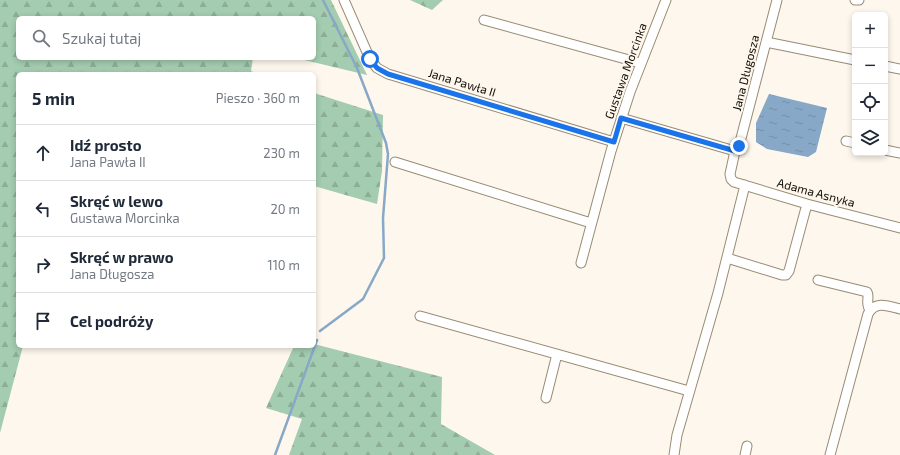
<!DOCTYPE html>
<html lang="pl">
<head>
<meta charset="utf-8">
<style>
  body { margin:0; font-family:"Exo 2",sans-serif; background:#f2f2f3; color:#1f2937 }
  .controls { position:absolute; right:12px; top:12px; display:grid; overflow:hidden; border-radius:6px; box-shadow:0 2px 6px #0003 }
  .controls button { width:36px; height:36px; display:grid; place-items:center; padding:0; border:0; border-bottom:1px solid #e0e1e3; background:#fff; color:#1f2937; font:20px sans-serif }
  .stop { position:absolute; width:12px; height:12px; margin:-9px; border:3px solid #1a73e8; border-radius:50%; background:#fff }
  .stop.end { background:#1a73e8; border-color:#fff; box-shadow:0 1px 4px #0008 }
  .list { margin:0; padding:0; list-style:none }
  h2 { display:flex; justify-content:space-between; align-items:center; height:52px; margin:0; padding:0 16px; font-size:17px }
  h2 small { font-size:13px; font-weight:400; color:#747a83 }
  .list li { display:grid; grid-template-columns:26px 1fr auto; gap:12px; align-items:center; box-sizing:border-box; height:56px; padding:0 16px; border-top:1px solid #e0e1e3 }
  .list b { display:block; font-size:15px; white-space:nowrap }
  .list p { margin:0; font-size:13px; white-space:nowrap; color:#747a83 }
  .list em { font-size:13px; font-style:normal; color:#747a83 }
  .icon { flex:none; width:22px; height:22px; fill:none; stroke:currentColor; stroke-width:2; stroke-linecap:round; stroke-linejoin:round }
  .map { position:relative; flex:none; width:900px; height:455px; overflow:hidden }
  .search { position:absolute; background:#fff; box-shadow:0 2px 6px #0003; left:16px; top:16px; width:300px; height:44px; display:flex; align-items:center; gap:10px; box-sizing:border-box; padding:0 14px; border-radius:6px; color:#747a83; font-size:15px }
  .panel { position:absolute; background:#fff; box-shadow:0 2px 6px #0003; left:16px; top:72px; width:300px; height:276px; border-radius:6px }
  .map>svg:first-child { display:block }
</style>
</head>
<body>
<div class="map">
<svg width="900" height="455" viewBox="0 0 900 455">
  <defs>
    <pattern id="forest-firs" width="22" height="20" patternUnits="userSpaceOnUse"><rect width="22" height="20" fill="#a4ccb0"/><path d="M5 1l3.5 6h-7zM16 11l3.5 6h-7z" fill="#8cae96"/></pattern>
    <pattern id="water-ripples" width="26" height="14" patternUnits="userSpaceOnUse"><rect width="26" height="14" fill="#87a8c7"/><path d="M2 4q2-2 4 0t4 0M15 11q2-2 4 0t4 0" fill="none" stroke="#748fa9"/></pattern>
  </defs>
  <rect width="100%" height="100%" fill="#fdf7ed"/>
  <path fill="url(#forest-firs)" d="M0,0H331L367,75L296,58H314V18H18V58H253L251,71L258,74H18V346H23L0,433Z
    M410,0H443L432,10Z
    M314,93L383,115L382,171L377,204L314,186Z
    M314,344L442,377L441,424L495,455H289L302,419L266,408L294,346H314Z"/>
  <path fill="url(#water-ripples)" d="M769,94L827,108L816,152L808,157L767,149L756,142V123Z"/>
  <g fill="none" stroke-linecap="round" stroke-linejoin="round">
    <path stroke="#87a8c7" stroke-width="2.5" d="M320,331L363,299L384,258L383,218L388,154L386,143L357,68L323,0
      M275,455L317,340"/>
    <g stroke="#998b74" stroke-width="11">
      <path id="minor" d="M344,0L370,59L377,68L388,74L614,142
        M777,0L739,146L735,151L730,174L731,179L734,182L807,204L900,228
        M855,0H859
        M484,20L640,63
        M766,42L855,60
        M885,66L900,69
        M621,118L735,151
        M846,141L855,143
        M885,150L900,153
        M395,162L591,223
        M727,258L782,275H786L789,271L807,204
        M581,263L611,151L630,92L666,0
        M818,280L867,292C870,297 865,303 870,310
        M420,316L689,391
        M546,398L557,354
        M674,455L677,435L718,293L745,185
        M745,455L747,446
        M830,455L868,314C875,300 889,306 900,309"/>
    </g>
    <use href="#minor" stroke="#fff" stroke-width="9"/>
  </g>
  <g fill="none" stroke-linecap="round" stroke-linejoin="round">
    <path stroke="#1a73e8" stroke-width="5" d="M370,59L377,68L388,74L614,142L621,118L735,151L739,146"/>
  </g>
  <g text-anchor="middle" stroke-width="4" stroke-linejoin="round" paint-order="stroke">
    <g font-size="12" fill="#100b04" stroke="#fdf7ed">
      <text transform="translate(626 71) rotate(-70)" y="4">Gustawa Morcinka</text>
      <text transform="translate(746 73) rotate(-76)" y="4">Jana Długosza</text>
      <text transform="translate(462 83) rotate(17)" y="4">Jana Pawła II</text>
      <text transform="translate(816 193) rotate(15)" y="4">Adama Asnyka</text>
    </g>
  </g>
</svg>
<div class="controls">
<button>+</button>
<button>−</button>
<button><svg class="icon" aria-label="locate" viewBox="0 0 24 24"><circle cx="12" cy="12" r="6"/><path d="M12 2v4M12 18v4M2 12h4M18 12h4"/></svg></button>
<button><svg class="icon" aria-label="layers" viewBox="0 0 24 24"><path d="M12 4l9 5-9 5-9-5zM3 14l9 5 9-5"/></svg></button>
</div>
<div class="stop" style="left:370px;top:59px"></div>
<div class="stop end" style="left:739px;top:146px"></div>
<div class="search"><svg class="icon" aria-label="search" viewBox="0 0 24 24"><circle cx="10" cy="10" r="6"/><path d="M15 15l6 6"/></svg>Szukaj tutaj</div>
<section class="panel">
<h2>5 min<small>Pieszo · 360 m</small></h2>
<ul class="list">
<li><svg class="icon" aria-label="ahead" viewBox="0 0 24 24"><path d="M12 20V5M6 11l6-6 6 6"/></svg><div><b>Idź prosto</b><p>Jana Pawła II</p></div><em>230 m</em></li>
<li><svg class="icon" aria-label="left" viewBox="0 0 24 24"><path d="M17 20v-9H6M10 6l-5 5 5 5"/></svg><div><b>Skręć w lewo</b><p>Gustawa Morcinka</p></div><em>20 m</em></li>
<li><svg class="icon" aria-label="right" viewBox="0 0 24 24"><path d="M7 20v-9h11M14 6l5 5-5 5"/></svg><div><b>Skręć w prawo</b><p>Jana Długosza</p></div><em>110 m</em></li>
<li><svg class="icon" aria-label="arrive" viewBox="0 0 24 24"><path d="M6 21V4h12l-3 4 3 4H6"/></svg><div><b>Cel podróży</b></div></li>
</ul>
</section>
</div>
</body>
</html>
